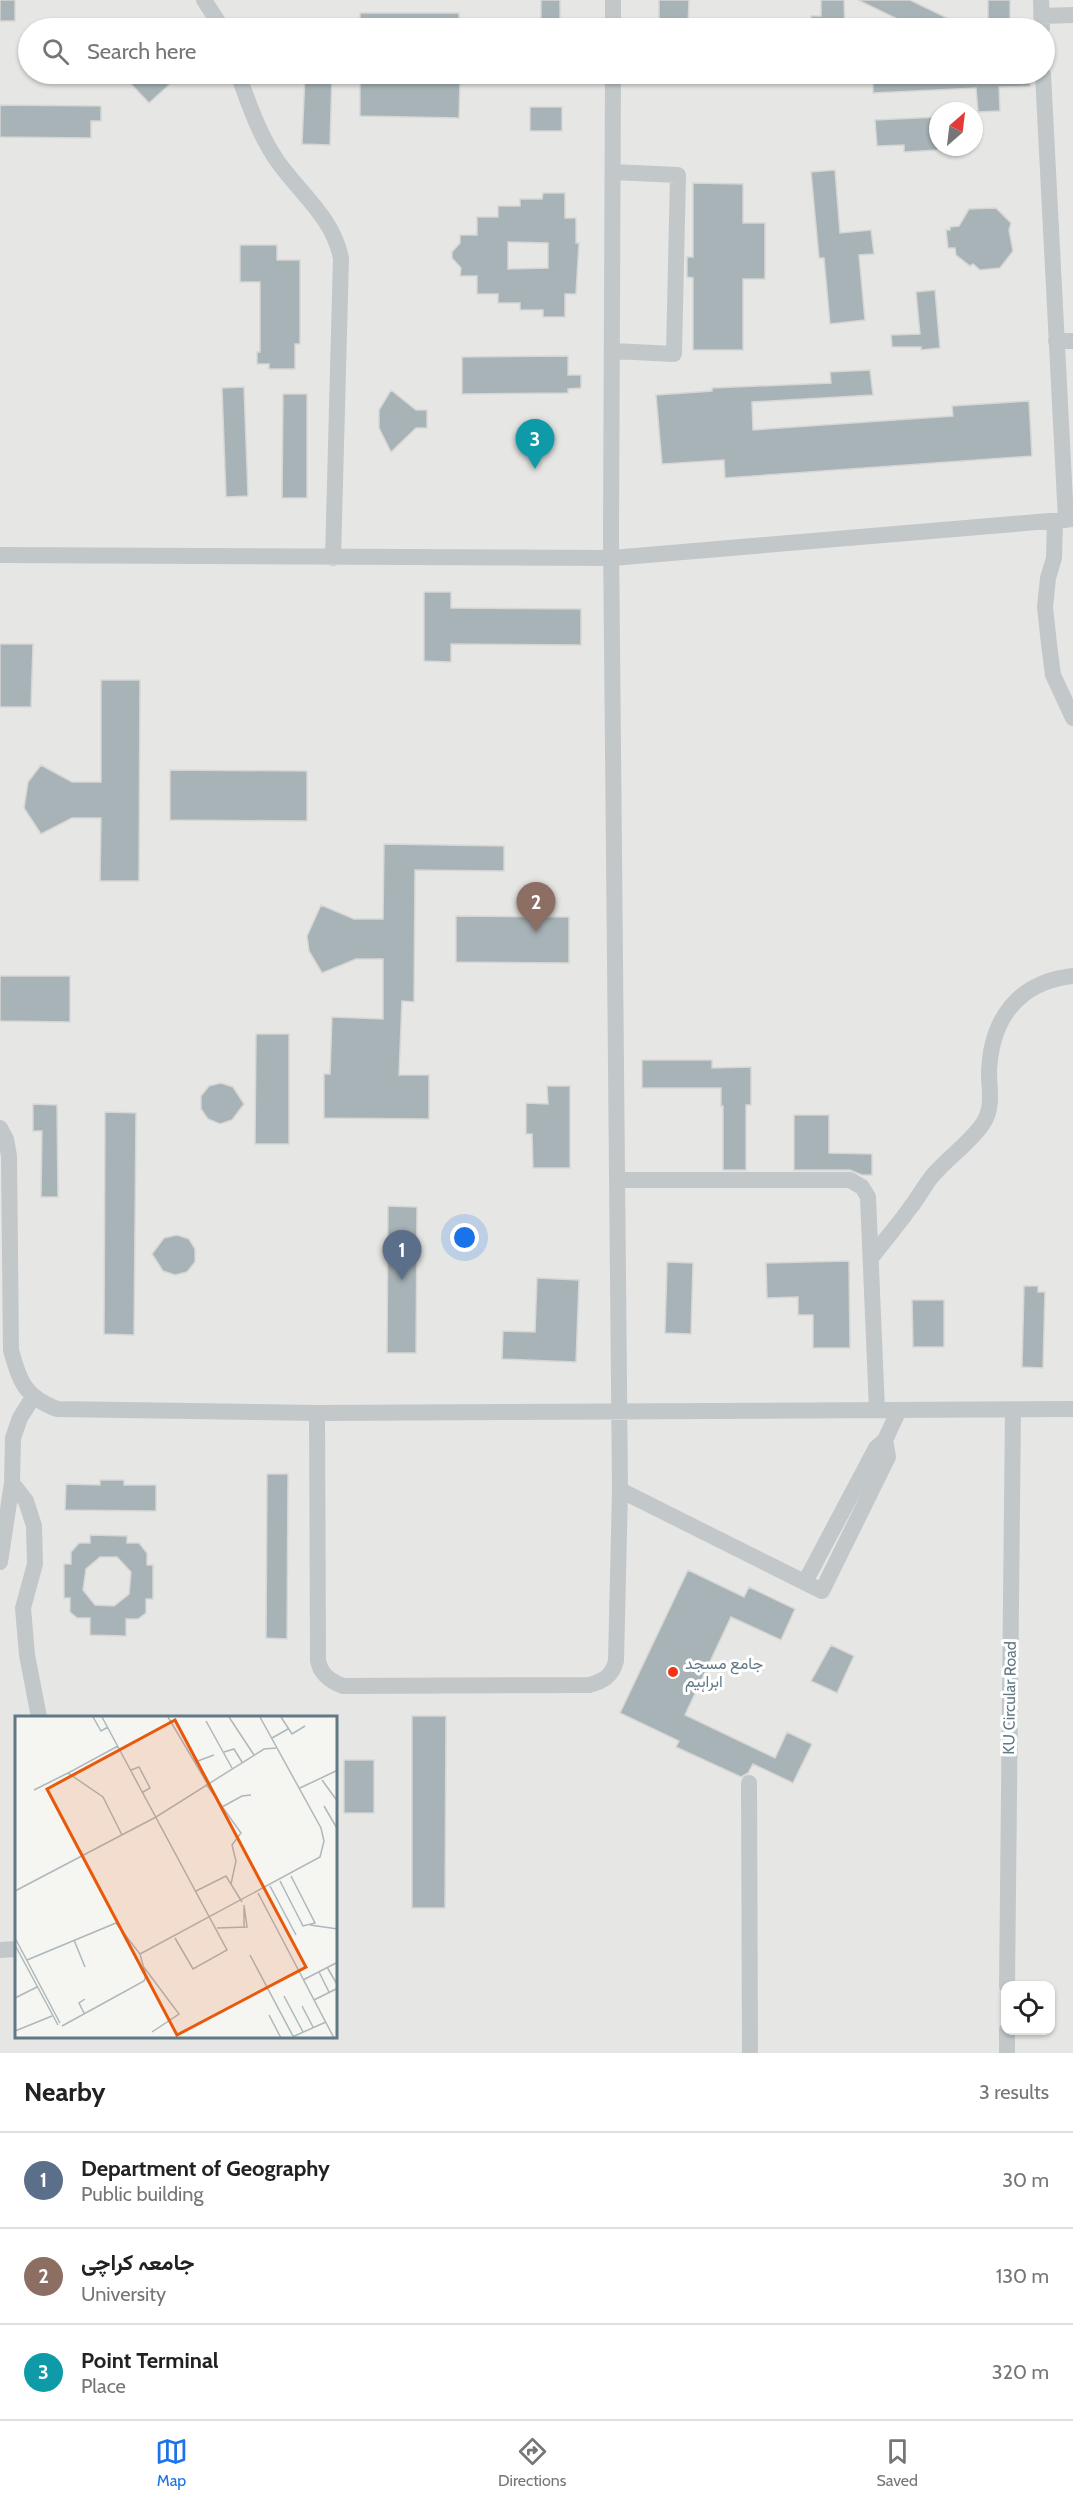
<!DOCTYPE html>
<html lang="en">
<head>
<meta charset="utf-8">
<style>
  body { margin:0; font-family:Cabin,Vazirmatn,sans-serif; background:#f6f6f6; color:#222 }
  .controls { position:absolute; right:18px; bottom:18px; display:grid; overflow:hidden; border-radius:12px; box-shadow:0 2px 4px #0004 }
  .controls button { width:54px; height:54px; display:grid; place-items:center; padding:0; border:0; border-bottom:2px solid #e0e0e0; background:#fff; color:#222; font:30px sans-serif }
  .compass { position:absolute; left:929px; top:102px; width:54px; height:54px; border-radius:50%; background:#fff; box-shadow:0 2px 4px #0004; rotate:28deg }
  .you { position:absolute; left:465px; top:1238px; width:21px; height:21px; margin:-15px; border:4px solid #fff; border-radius:50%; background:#1a73e8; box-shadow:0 0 0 9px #1a73e833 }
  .badge { display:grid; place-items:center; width:39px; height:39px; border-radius:50%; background:#1a73e8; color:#fff; font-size:20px; font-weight:700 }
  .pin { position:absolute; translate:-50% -50px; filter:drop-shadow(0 2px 3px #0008) }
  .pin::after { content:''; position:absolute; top:32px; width:21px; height:18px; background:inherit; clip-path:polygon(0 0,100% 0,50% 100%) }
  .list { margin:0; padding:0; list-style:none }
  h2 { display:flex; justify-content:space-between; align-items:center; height:78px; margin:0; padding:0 24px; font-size:26px }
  h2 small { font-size:20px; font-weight:400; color:#767676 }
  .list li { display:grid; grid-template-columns:39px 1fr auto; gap:18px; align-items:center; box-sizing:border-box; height:96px; padding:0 24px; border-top:2px solid #e0e0e0 }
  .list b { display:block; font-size:22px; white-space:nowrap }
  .list p { margin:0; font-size:20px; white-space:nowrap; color:#767676 }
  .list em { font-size:20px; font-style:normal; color:#767676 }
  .icon { flex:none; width:33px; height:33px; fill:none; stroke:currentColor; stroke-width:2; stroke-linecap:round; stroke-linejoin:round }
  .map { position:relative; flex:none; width:1073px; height:2053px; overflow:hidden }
  .search { position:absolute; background:#fff; box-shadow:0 2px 4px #0004; left:18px; right:18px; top:18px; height:66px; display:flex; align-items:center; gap:15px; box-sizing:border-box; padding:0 21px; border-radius:33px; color:#767676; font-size:22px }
  .sheet { height:366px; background:#fff }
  nav { display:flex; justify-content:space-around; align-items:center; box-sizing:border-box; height:84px; border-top:2px solid #e0e0e0; background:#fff; font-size:16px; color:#767676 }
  nav a { display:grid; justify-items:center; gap:3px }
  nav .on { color:#1a73e8 }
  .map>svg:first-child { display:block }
</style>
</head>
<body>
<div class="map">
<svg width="1073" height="2053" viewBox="0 0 1073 2053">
  <rect width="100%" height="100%" fill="#f5f5f1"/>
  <path fill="#e6e6e4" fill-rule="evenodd" d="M0,0H1073V2053H0ZM28,28H1044V74H28ZM938,111H974V147H938ZM16,1717H336V2036H16ZM1006,1986H1050V2030H1006Z"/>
  <path fill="#a8b3b7" stroke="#d6d6d4" stroke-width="1.5" fill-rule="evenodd" d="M0,0H15V21H0Z
    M541,0H560V28H541Z
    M659,0H689L688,28H659Z
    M821,0H844L845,28H811V16H821Z
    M858,0H910L968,28H916Z
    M988,0H1010V19H988Z
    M360,13H459V28H360Z
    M135,74H160L170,84L149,103L131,84V79Z
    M305,74H332L330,145L302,144Z
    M1004,74H1030V86L999,87L1000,111L978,112L976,88L873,93V80Z
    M360,79L460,81L459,118L360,116Z
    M0,105L101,106V121H91V138L0,137Z
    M530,107H562V131H530Z
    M938,117V150L904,152V145L877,146L875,120Z
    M835,170L840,233L871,230L874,254L859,255L865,320L830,324L824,258H819L811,172Z
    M693,183L743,184V223H765V279H743V350H693V278L687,277V257H693Z
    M543,193H565V218H576V243H579L576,294H565V317H543V310H520V303H498V294H477V276H460L461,268L452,258V252L460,243V235H477V217H498V206H520V199H542ZM508,242L548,243V268L508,269Z
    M996,208L1011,223L1009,230L1013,251L1000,268L980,270L973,264L970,266L956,255L955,248H948L946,230H950V227L959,226L969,209Z
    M240,245H277V260H300V344H295V369H269V364H257V352H260V282H240Z
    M935,290L940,348L921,350V347H892L891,335L920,334L916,292Z
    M568,356V375H581V388L568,389V393L462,394V357Z
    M870,370L873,395L752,402L753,430L953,416L952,406L1029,401L1032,456L725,478L724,460L662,464L656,395L712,391V388L831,383L830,372Z
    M244,387L248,496L226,497L222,388Z
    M391,390L416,410H427V428H416L391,452L379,428V410Z
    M283,394H307V498H282Z
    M424,592H451V608L581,609V645L451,644V662L424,661Z
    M0,644H33L31,707H0Z
    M101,680H140L139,881H100L101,818H72L41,834L24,808L28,782L41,765L72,782H101Z
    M170,770L307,771V821L170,820Z
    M384,844L504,846V871L415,870L414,1002L402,1001L399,1075H429V1119L324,1118V1074H330L332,1017L383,1019V959H356L322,973L309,951L307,936L321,905L354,919H383Z
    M456,916L569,917V963L456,962Z
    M0,976H70V1022L0,1021Z
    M256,1034H289V1144H255Z
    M642,1060H712V1068L751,1067V1105H746V1170H723V1106H721V1088H642Z
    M221,1083L233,1087L244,1104L232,1120L220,1124L208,1119L201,1109V1096L209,1086Z
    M547,1086H570V1168H533L532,1134H526V1103L548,1104Z
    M33,1104L57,1105L58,1197H41L42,1131H33Z
    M105,1112L136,1113L134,1335L104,1334Z
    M794,1115H829V1153L872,1154V1175H862L850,1170H794Z
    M388,1206L417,1207L416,1353H387Z
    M177,1235L189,1239L195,1249V1262L187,1272L175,1275L163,1271L152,1254L164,1238Z
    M849,1261L850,1348H813V1315H798V1297L767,1298L766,1263Z
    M667,1262L693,1263L691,1334L665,1333Z
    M537,1278L579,1280L576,1362L502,1359L503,1331L535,1332Z
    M1024,1286H1038V1292H1045L1043,1368L1022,1367Z
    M912,1300H944V1347H913Z
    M267,1474H288L287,1639L266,1638Z
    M100,1480H124V1485H156V1511L65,1510L66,1484L100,1485Z
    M90,1535L127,1536V1543H139L147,1553V1565H153V1599H146V1613L138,1619H126V1636L90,1635V1618H77L70,1612V1598H64V1564H71V1552L79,1543H90ZM100,1557H117L131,1572L129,1594L114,1606L95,1605L83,1590L86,1569Z
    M688,1570L744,1597L749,1587L795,1609L781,1640L731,1617L685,1715L775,1758L787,1732L812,1744L793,1783L753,1764L748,1773L741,1777L676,1747L679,1741L620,1713Z
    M831,1645L854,1656L837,1693L811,1681Z
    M412,1716H446L445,1908H412Z
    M344,1760H374V1813H344Z"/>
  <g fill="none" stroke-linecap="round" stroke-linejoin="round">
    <path stroke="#c2c7ca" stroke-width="16" d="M204,0L222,28
      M613,0V28
      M1041,0L1042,28
      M1041,16L1073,15
      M238,74C249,104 259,135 278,162C301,194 333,218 341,258L333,558
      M1043,74L1066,520
      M613,172L678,175L674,354L614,351
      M1056,341H1073
      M1055,521L1054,558L1048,578L1045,607L1049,644L1053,675L1073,718
      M0,555L612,558L1073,519
      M0,1128L6,1139L9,1156L11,1350C19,1381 25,1397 57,1409L317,1413L1073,1409
      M617,1180H850L862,1187L868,1197L877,1410
      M871,1258C884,1241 898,1225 910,1208C919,1197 925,1184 934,1174C949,1157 969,1143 982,1125C994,1108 989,1091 989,1072C991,1019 1018,982 1073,976
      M317,1413L318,1660C320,1674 330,1681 343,1686L589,1685C604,1681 612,1676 616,1661L620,1490L611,537L613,74
      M12,1483L26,1501L34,1526L35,1564L23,1608L27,1655L39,1717
      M620,1490L822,1591L888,1457L885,1440
      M0,1562L12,1483L13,1438L20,1418L33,1397
      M805,1582L876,1448L885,1440L899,1410
      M749,1783L750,2053
      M0,1950L16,1949
      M1007,1986L1013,1410
      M1007,2030V2053"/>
  </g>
  <circle fill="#f13415" stroke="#fff" stroke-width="2" cx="673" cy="1672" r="6"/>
  <g text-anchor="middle" stroke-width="6" stroke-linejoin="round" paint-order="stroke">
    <g font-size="16" fill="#617885" stroke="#fff" text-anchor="start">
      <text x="685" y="1669">جامع مسجد<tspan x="685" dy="18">ابراہیم</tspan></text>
    </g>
    <g font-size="16" fill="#617885" stroke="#fff">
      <text transform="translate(1009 1698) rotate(-89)" y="6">KU Circular Road</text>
    </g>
  </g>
  <g transform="translate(15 1716)">
    <rect width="322" height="322" fill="#f5f5f1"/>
    <path fill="none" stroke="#adb8bc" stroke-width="1.5" d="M78,1L86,15L93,11M87,1L212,234L178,253L160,222M153,1L192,67M214,1L239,39M266,1L277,18L290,10M191,5L217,52M257,22L273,13M103,30L53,57L88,81L107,119M209,36L219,33L227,46M180,46L199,39M116,54L124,51L135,72L128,76M307,64L323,86M191,68L226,117L217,129L221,145L216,168M285,72L323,54M19,74L53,57M309,90L323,114M207,91L227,80L236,79M265,165L288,210L300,207L276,160M255,170L281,219M0,175L141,101L249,33L261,32M181,175L211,160L227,186M243,177L319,322M229,192V211M295,209L323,213M202,212L232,211L229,189M0,222L45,307M59,224L70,251M0,229L43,309M125,238L305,141L309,125L306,112L245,1M235,239L279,322M12,244L101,207L125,238L131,260L129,265L47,310M128,250L164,298L137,316M312,251L323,270M304,256L314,276M288,264L323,246M269,280L288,316M0,282L22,271M299,284L323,272M287,290L298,311M69,297L64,287L70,283M254,299L266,322M0,315L37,300M275,322L311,306"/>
    <path fill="#e8590c" fill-opacity="0.15" stroke="#e8590c" stroke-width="3" d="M160,4L291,251L162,319L32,73Z"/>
    <rect width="322" height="322" fill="none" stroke="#617885" stroke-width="3"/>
  </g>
</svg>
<div class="controls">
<button><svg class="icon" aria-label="locate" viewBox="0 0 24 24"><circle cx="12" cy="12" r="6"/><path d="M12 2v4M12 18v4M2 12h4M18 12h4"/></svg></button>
</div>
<svg class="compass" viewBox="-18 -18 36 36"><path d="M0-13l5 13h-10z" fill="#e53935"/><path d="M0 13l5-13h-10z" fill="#767676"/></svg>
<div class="you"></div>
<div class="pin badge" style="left:402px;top:1280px;background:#5c6f8a">1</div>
<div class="pin badge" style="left:536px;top:932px;background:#8d6e63">2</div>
<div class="pin badge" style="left:535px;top:469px;background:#0f9aa8">3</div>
<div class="search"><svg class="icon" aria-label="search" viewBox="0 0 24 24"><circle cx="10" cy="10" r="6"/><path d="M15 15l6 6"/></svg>Search here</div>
</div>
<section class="sheet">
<h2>Nearby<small>3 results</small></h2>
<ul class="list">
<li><span class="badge" style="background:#5c6f8a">1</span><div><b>Department of Geography</b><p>Public building</p></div><em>30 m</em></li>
<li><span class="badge" style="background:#8d6e63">2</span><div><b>جامعہ کراچی</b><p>University</p></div><em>130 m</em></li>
<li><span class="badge" style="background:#0f9aa8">3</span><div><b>Point Terminal</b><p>Place</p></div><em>320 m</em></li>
</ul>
</section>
<nav>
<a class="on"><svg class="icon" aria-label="map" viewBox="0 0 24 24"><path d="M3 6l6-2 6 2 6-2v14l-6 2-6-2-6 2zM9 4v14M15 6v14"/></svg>Map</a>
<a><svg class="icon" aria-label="directions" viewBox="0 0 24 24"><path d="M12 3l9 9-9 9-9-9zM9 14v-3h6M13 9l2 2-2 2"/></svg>Directions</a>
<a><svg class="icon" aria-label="saved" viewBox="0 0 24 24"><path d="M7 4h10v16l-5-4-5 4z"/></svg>Saved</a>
</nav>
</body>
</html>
